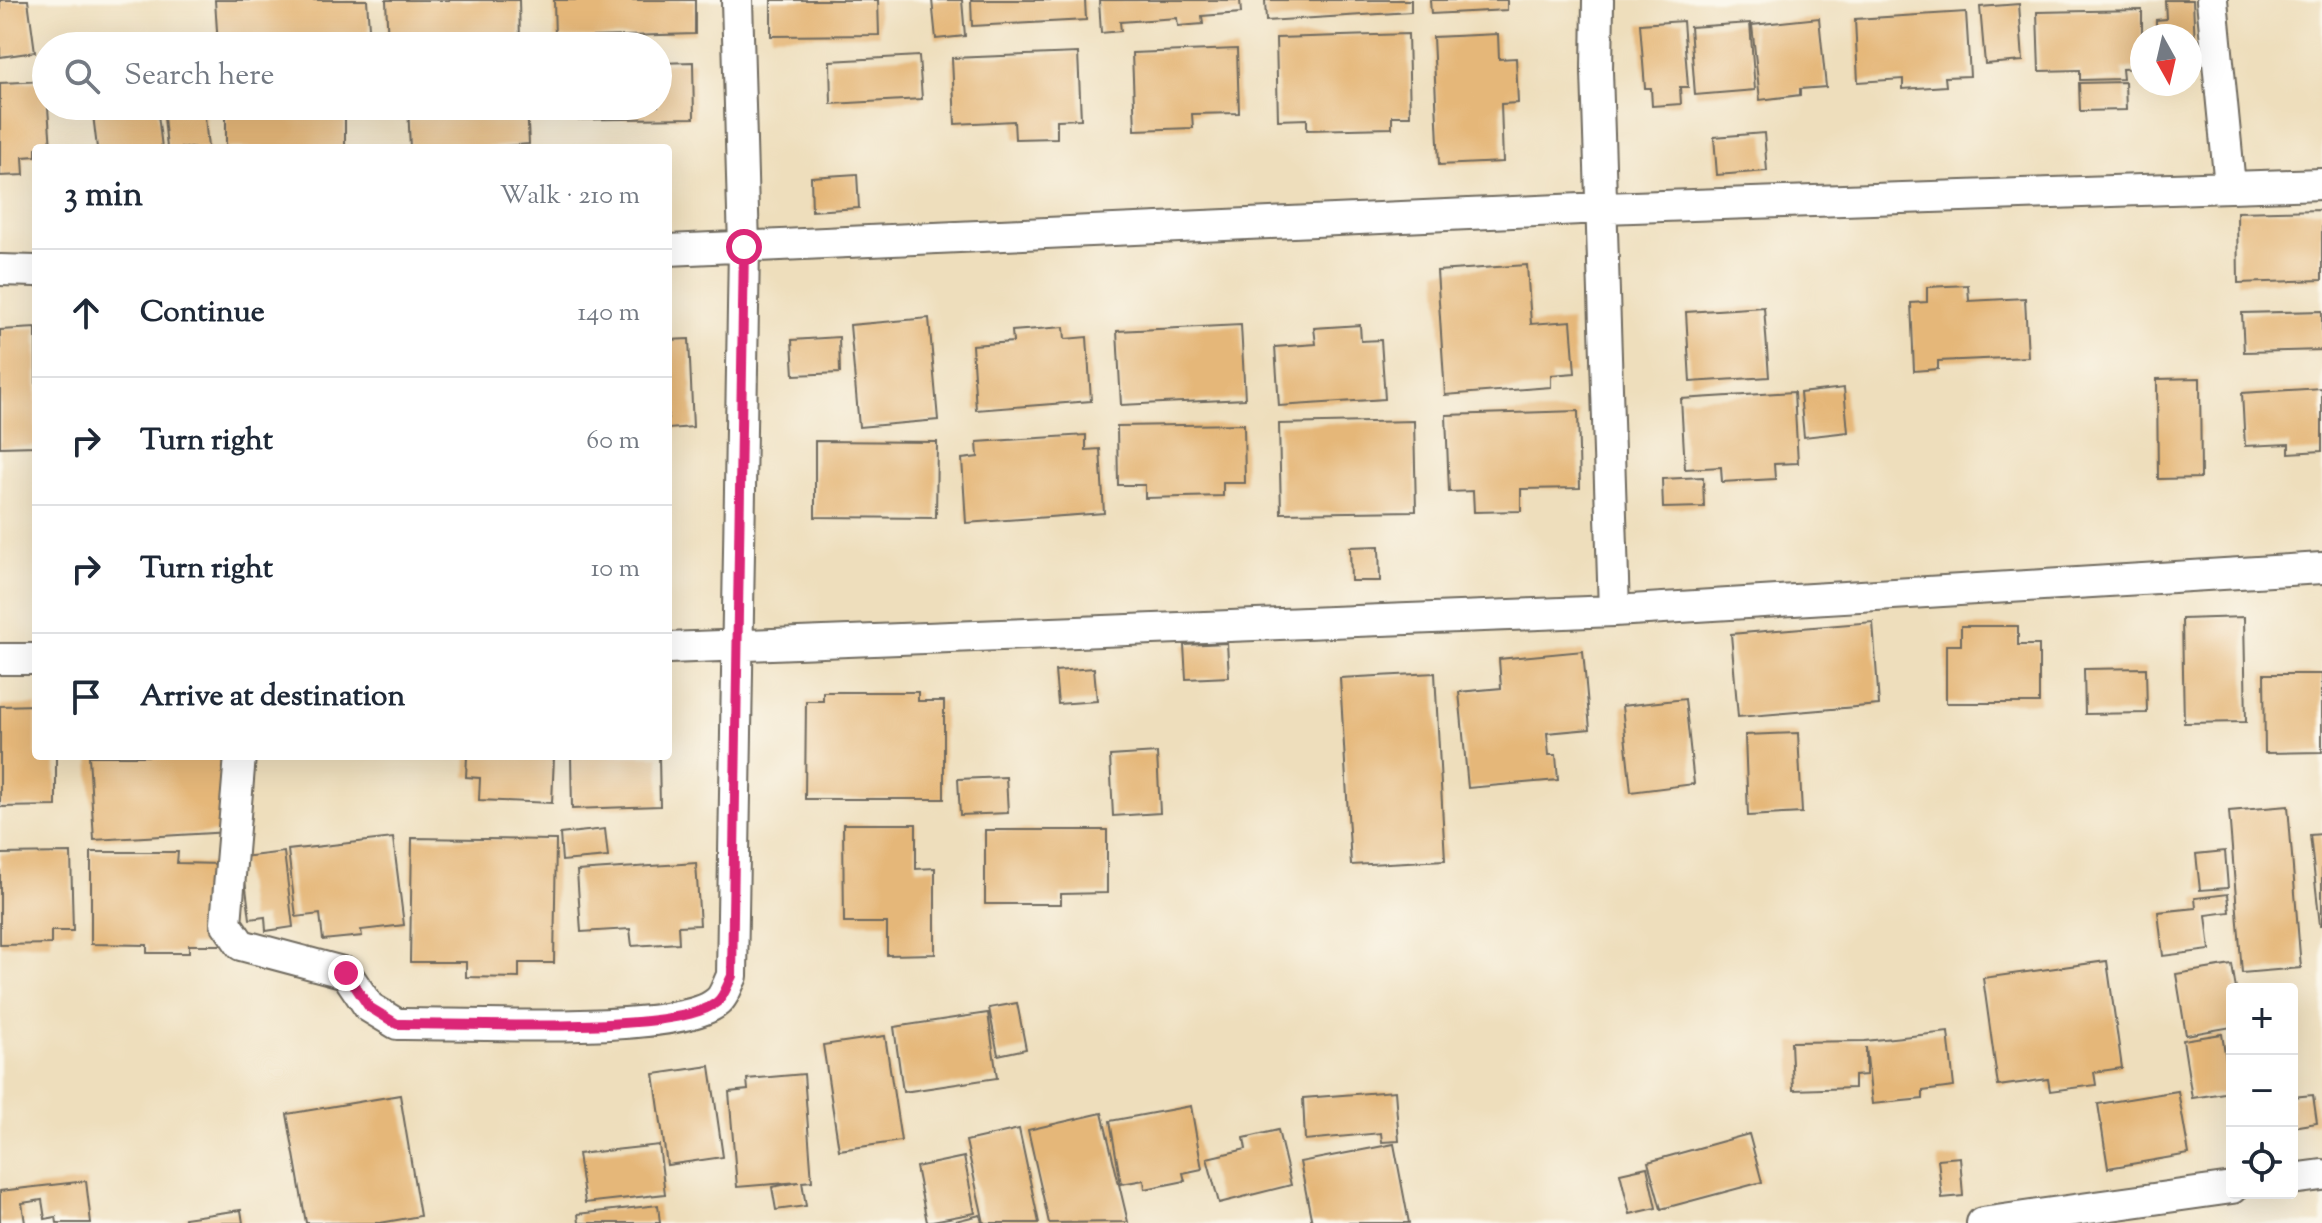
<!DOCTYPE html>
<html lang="en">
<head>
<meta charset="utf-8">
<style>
  body { margin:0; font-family:"Sorts Mill Goudy",serif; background:#f2f2f3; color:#1f2937 }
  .controls { position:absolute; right:24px; bottom:24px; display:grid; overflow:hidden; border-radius:8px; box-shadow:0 8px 32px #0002 }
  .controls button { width:72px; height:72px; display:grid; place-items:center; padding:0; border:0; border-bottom:2px solid #e0e1e3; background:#fff; color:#1f2937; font:40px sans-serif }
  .compass { position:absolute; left:2130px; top:24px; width:72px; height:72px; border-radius:50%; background:#fff; box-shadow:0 8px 32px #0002; rotate:172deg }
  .stop { position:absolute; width:24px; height:24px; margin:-18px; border:6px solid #db2777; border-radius:50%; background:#fff }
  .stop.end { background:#db2777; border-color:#fff; box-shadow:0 2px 8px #0008 }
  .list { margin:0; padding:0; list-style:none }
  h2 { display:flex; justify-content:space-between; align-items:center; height:104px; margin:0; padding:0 32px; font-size:34px }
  h2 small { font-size:26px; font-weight:400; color:#747a83 }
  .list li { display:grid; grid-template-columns:52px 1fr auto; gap:24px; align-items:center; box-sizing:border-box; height:128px; padding:0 32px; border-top:2px solid #e0e1e3 }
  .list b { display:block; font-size:30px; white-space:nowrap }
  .list em { font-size:26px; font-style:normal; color:#747a83 }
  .icon { flex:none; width:44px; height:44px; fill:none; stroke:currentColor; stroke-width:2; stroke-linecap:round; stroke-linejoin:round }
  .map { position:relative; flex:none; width:2322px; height:1223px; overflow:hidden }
  .search { position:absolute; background:#fff; box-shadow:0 8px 32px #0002; left:32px; top:32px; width:640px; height:88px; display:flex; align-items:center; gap:20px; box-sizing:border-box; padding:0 28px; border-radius:44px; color:#747a83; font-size:30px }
  .panel { position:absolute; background:#fff; box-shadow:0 8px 32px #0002; left:32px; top:144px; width:640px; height:616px; border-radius:8px }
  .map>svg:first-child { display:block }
</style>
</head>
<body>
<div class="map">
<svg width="2322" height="1223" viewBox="0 0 2322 1223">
  <rect width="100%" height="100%" fill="#fbf7ec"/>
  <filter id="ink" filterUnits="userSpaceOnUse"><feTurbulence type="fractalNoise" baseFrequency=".0125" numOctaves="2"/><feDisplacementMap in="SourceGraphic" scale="16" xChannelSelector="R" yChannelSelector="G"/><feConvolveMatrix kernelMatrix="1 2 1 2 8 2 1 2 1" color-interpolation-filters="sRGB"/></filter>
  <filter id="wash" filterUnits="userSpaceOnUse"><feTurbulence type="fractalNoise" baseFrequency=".006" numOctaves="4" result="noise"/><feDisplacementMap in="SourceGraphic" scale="32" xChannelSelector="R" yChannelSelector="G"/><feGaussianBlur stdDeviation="1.8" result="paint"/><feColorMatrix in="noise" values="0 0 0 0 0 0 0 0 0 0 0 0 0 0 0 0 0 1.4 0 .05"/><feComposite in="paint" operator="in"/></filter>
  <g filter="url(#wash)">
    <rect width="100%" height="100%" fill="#eedebc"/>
    <g id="blocks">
      <path fill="#e5b779" d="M0,0H28L35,52L0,57Z
        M215,0H367L370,42L307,46H218Z
        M386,0H519L520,41L388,44Z
        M554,0H695V34L555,38Z
        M771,0H878L879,35L771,36Z
        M932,0H962L965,36L936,39Z
        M971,0H1085L1086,20L972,26Z
        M1099,0H1240L1241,13L1202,16L1203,24L1178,26L1177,18L1120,22L1121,31L1101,33Z
        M1265,0H1411V12L1266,21Z
        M1430,0H1507V10L1431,14Z
        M2165,0H2193L2195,46H2190V36H2156V20L2166,19Z
        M2019,4L2023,61L1985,64L1980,7Z
        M2142,10V68L2122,69L2123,79L2080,80V70L2039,71L2037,12Z
        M1966,12L1970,76L1945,77L1946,86L1903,89V79L1858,82L1855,19Z
        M1819,18L1826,87L1800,89V95L1760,100L1752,25Z
        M1683,21L1688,87H1680L1681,104L1652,106L1651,88H1645L1640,24Z
        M1750,23L1755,90L1695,95L1690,27Z
        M1408,34L1410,116H1392V128L1307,130V119L1278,120L1276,38Z
        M1498,34L1499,59L1516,58L1518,103L1501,104L1503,162L1439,165L1433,37Z
        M1237,49L1239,113L1192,114L1193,128L1135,130L1132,53Z
        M1078,53L1081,119L1057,120V138L1015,139L1014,121L955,124L952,58Z
        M919,56L922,99L831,104L830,61Z
        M693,62L694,118L550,120V106H658V63Z
        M46,81L51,148H36V156L23,157L24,175L0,176V83Z
        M2125,82L2126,110L2080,111L2079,83Z
        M92,106H157L162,148H97Z
        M163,106H204L208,148H167Z
        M226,106H345V148H226Z
        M408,106H527L529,144L482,148H410Z
        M1764,133L1767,171L1717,175L1714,137Z
        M857,174L859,208L812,211L811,177Z
        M2322,210V280L2238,283L2237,212Z
        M1527,265L1531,324L1571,321L1575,373L1551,375V387L1445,395L1437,271Z
        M1968,285L1969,301L2025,298L2028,357L1938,361V369L1914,371L1911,303L1927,302V287Z
        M1764,307L1769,377L1690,382L1686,312Z
        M2322,311V350L2244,352L2242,313Z
        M929,318L938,420L859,427L850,325Z
        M1241,325L1245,399L1121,405L1117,331Z
        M1360,325L1361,341L1381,340L1385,399L1279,406L1275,347L1316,344L1314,328Z
        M1064,327L1065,339L1087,337L1091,401L976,410L972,345L1013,342L1012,331Z
        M36,328V446L0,447V330Z
        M839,337L840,373L794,375L792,340Z
        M689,339L693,427L668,429V340Z
        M2200,378L2201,478L2158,479L2157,379Z
        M1844,388L1848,432L1804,437L1800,393Z
        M2322,388V451L2289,453V444L2245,446L2242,393Z
        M1794,392L1798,463L1774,464L1775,479L1722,482L1721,467L1685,469L1681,399Z
        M1578,411L1580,488L1521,489V511L1474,512L1473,491L1449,492L1446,415Z
        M1414,421L1416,511L1281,513L1279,424Z
        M1244,424L1245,483H1223V496L1145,498V485H1118L1117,426Z
        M1086,435V450L1100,449L1104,513L966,523L962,459L978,457L977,442Z
        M815,441L937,442L936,518L815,517Z
        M1703,477L1704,507L1663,508L1662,479Z
        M1379,546L1380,581H1351L1350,547Z
        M2244,617L2246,722L2184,723L2182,619Z
        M1873,622L1879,705L1738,717L1731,634Z
        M1961,626H2018V645H2039V703H1946V645H1961Z
        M1227,643L1229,677L1186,679L1184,645Z
        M1583,651L1590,729L1547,733L1549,755H1556L1558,780L1468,788L1459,692L1501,688L1499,659Z
        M1094,668L1097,701L1058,704L1055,671Z
        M2146,668L2147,713L2085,714L2084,669Z
        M1435,673L1445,860L1351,865L1340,678Z
        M2264,674H2322V752L2265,753Z
        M823,692H918V701H944V799H805L806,701H823Z
        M1685,699L1694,784L1631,792L1622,706Z
        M36,705V756H56V806L0,807V706Z
        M1798,733L1802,813L1748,816L1745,735Z
        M1157,753L1160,813L1113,816L1110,756Z
        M89,756H224L229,832L94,840Z
        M467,756H554L552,803L479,800L480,778L466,777Z
        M571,756H659L660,806L572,809Z
        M1006,777L1008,813L960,815L958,779Z
        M2288,806L2301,968L2242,973L2229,811Z
        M843,824H916V869L935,868V954L887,955V923H844Z
        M605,829L608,857L562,861L560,834Z
        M985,830H1107V893L1061,894V904H985Z
        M2322,834V925H2320L2310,835Z
        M393,838L404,925L361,930L362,936L323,940L320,914L296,917L288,850Z
        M412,838L556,840L554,963H519V978L466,977V962H410Z
        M2225,851L2228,888L2200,890L2196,854Z
        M91,852H178L177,863L221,864V945H189V953H147V945L91,944Z
        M284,852L293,927L266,931L265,917L250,919L242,857Z
        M71,853L73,931H51V944L0,945V854Z
        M696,863L700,925L678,926L679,943L632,946L630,929L581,932L577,871Z
        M2228,894L2230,912L2206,915L2210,950L2163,956L2158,912L2196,908L2195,898Z
        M2107,961L2122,1068L2094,1072L2096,1085L2050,1091L2048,1079L1998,1086L1983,978Z
        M2232,965L2236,989H2232V1027L2186,1035L2176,974Z
        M1017,1003L1026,1049L998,1055L989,1008Z
        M988,1013L997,1078L903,1092L894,1027Z
        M1948,1032L1954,1087L1923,1091V1099L1872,1104L1866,1047V1075L1854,1076V1088L1793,1090L1791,1042L1865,1041Z
        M2222,1034L2231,1092L2192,1098L2183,1040Z
        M885,1036L901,1141L839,1150L823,1045Z
        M710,1066L723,1157L667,1165L654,1074Z
        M804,1074L812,1181L802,1182L806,1206L776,1210L772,1187L799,1182L737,1187L729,1092L748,1090L747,1079Z
        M1395,1091L1399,1141L1382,1142L1381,1133L1305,1140L1303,1098Z
        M2178,1091L2189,1154L2108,1168L2098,1104Z
        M400,1095L420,1216L380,1223H306L287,1114Z
        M2313,1095L2317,1123L2292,1127V1097Z
        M1191,1106L1202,1169L1183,1173L1185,1181L1145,1189L1144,1180L1121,1184L1110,1121Z
        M1102,1113L1128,1222L1049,1223L1028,1130Z
        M1019,1129L1039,1223H984L966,1141Z
        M1278,1130L1291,1185L1219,1203L1207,1158L1246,1149L1244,1138Z
        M1749,1134L1762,1182L1661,1209L1648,1162Z
        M1394,1144L1409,1223H1312L1300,1162Z
        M659,1145L665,1194L585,1203L578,1154Z
        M964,1157L975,1213L927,1222L916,1167Z
        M1960,1157L1963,1196L1942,1198L1938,1159Z
        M1647,1167L1656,1208L1630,1214L1620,1173Z
        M86,1181L91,1223H57L56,1217L45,1219L42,1200L22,1203L25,1223H0V1191Z
        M658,1205L660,1223H579L578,1214Z
        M241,1210L243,1223H185L184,1218Z
        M980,1215L982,1223H951V1222Z"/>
    </g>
  </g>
  <g filter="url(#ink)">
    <use href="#blocks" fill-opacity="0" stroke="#6f6a5e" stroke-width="2"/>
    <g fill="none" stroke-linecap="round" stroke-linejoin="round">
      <g stroke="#6f6a5e" stroke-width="34">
        <path id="minor" d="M1598,0L1597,71L1614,611
          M2212,0L2230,186
          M668,250L1603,208L2322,184
          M0,270L36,271
          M668,648L1614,611L2322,568
          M0,659H36
          M240,756L226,923L241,945L346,973L369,1007L397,1024C457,1023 678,1036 717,1002C724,997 728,983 732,976L744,247L737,0
          M2292,1179L2322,1175
          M1982,1223L2232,1188"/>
      </g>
      <use href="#minor" stroke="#fff" stroke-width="30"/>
    </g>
  </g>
  <g fill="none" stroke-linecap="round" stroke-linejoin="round" filter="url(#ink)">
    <path stroke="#db2777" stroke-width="10" d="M346,973L369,1007L397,1024C457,1023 677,1036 717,1002C724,997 728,983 732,976L744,247"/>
  </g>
</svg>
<div class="controls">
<button>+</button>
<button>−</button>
<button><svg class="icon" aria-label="locate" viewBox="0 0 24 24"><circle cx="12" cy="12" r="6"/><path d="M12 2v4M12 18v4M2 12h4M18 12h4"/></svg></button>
</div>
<svg class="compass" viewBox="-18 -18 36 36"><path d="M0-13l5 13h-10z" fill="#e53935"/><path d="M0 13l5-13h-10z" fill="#747a83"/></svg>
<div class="stop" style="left:744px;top:247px"></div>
<div class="stop end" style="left:346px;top:973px"></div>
<div class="search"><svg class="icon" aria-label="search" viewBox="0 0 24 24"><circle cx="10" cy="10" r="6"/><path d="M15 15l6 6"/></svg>Search here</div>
<section class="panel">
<h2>3 min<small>Walk · 210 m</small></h2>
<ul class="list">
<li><svg class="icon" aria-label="ahead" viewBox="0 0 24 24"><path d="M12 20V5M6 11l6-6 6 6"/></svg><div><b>Continue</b></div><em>140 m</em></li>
<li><svg class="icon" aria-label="right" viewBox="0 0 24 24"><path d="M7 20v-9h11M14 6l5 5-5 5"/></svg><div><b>Turn right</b></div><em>60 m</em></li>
<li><svg class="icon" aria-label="right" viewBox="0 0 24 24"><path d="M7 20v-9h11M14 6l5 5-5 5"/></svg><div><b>Turn right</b></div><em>10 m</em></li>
<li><svg class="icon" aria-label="arrive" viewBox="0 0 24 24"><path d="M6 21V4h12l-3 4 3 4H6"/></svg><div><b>Arrive at destination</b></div></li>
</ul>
</section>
</div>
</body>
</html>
